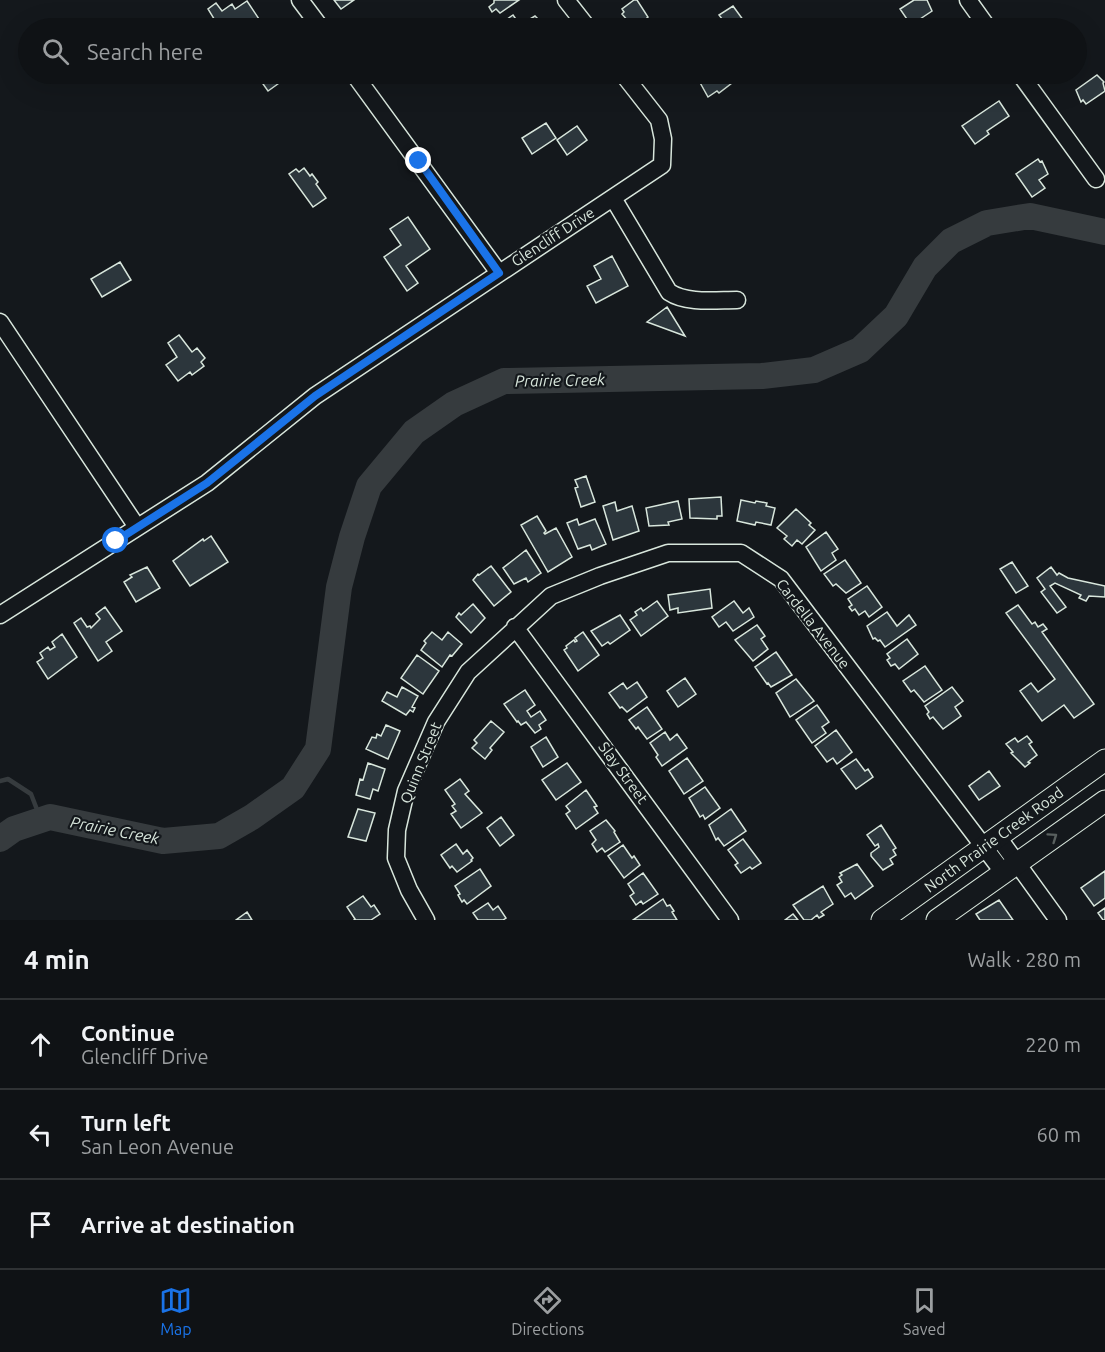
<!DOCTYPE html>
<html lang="en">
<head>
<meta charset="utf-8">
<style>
  body { margin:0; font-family:Ubuntu,sans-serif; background:#181b1e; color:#f1f3f6 }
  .stop { position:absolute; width:18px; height:18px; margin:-14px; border:4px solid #1a73e8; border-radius:50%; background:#fff }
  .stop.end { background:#1a73e8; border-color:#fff; box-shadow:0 2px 6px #0008 }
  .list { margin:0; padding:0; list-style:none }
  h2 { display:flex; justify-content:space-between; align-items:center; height:78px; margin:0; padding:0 24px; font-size:26px }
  h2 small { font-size:20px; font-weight:400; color:#9b9ea0 }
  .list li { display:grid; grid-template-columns:39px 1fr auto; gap:18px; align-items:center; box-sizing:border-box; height:90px; padding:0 24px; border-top:2px solid #2f3234 }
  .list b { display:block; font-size:22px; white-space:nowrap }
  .list p { margin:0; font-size:20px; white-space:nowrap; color:#9b9ea0 }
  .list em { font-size:20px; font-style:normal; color:#9b9ea0 }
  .icon { flex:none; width:33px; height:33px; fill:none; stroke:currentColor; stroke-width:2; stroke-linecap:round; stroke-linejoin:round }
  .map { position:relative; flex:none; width:1105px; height:920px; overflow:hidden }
  .search { position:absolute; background:#0f1215; box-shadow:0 6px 24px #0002; left:18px; right:18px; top:18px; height:66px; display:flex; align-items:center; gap:15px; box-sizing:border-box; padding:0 21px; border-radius:33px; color:#9b9ea0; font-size:22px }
  .sheet { height:348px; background:#0f1215 }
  nav { display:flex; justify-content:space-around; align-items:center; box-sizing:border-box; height:84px; border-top:2px solid #2f3234; background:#0f1215; font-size:16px; color:#9b9ea0 }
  nav a { display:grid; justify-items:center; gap:3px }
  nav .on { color:#1a73e8 }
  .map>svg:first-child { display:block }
</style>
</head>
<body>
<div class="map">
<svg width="1105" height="920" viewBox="0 0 1105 920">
  <rect width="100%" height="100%" fill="#14181c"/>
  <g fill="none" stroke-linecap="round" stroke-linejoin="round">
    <path stroke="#363b3e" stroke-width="4.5" d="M0,781L8,779L31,794L41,820"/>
    <path stroke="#363b3e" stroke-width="26" d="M0,839L14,829L50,817L163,841L219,836L252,817L293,788L318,749L339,587L352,537L369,486L414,432L454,404L504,381L762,376L814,370L860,350L896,316L925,267L951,241L987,223L1030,216L1105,232"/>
  </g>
  <path fill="#2c363c" stroke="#d8e6dc" stroke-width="1.5" d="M334,0H354L341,9Z
    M494,0H519L500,13L496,9L492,12L489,7L494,3Z
    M634,0H637L648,17L636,27L631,20L628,21L622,14L624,12L622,9Z
    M914,0H927L932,11L911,25L900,9Z
    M247,1L259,19L244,28H207L216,22L208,9L216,3L222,11L232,4L235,9Z
    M733,6L749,28H729L719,15Z
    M513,15L520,25L535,16L538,19L536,26L539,28H494Z
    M1058,21L1063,28H1048Z
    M256,74H287L289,76L268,91Z
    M389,74H409L397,83L393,78L391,80L388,76Z
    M671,74H686L676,81Z
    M706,74H732L729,77L732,83L719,93L717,91L708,97L698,79Z
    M1097,75L1104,82L1103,83L1105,91L1086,104L1083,100L1081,102L1076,90Z
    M999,101L1009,116L987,131L989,134L975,144L962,126Z
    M546,123L556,138L532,154L522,138Z
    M577,126L587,140L567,155L557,140Z
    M1038,159L1040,162L1042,161L1048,174L1039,180L1045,188L1032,197L1016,174Z
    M304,168L310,176L312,174L318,182L316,184L326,198L313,207L289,174L296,169L299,172Z
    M408,217L430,249L406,266L418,283L407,291L384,257L401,245L390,229Z
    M612,256L628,286L596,303L587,286L601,279L594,266Z
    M120,262L131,280L102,297L91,279Z
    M667,307L685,336L647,322Z
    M179,335L192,352L197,348L205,358L201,362L204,366L192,375L190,372L178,381L166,365L177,357L168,343Z
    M586,476L595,502L581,507L575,488L578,487L575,480Z
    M721,497L722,516H717V519L690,518L689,499Z
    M741,500L755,503L756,501L767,503L766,506L775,508L771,525L756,522L755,525L737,521Z
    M678,501L682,519L668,522L669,525L649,526L646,508Z
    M615,502L617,511L632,506L639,531L613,540L603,506Z
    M796,509L811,523L809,525L815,530L802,544L797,540L792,546L784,539L787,536L777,528Z
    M537,516L546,531L544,533L545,534L556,528L572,557L548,572L521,525Z
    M577,519L579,525L595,519L606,544L592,550L590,545L578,549L567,523Z
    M826,532L838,549L832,553L836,560L821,571L806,547Z
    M211,536L228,562L190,586L173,561L203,539L204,541Z
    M526,550L541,573L528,582L526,578L514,584L503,568Z
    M845,560L861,583L846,593L836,584L833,586L824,574Z
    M1012,562L1028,586L1016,593L1000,569Z
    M491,566L511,592L494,606L473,580L478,574L479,575Z
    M147,567L160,588L136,602L124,582L132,577L130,575Z
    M1051,567L1057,575L1059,573L1068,578L1105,586V597L1089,596L1086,601L1079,598L1081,595L1055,583L1050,586L1066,607L1057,613L1041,592L1045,589L1037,578Z
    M867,586L882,607L869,617L865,611L859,615L855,609L852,611L849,607L852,605L848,599Z
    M710,589L712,608L678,613V608L670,610L668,595Z
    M657,601L668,616L641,636L630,620L637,615L635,612L641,608L643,611Z
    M734,601L743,613L749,608L754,617L733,631L726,622L719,627L712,617Z
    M473,604L485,618L471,633L456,617L459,613L461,615Z
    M1018,605L1032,624L1035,622L1038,627L1043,624L1047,629L1042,632L1094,704L1074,718L1064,705L1042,721L1020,691L1031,683L1038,692L1055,679L1006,613Z
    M105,607L122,631L106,642L112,651L98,661L74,623L81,618L87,627L90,626L91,628L100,619L96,614Z
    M887,612L897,626L909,615L916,625L885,647L880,640L878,641L875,638L873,639L867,626Z
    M620,615L630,630L610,644L608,642L602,646L591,631Z
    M757,625L765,636L761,639L768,649L753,661L735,640Z
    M432,632L442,640L448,632L462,644L452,656L450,655L442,667L421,650L426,643L424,641Z
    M583,632L599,655L578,671L564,650L567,648L566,646L574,640L575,642L577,641L575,638Z
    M62,634L77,657L48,679L37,662L43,658L40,653L48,647L50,650L55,647L52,642Z
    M907,639L918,654L899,669L895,664L891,666L887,660L890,658L887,654Z
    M776,652L792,675L771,687L768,683L767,684L755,667Z
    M417,655L439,671L423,694L401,678Z
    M925,666L942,690L924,702L914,690L911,692L903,681Z
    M685,678L696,694L678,707L667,691Z
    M796,679L814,701L790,717L776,693Z
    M637,682L647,697L627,712L622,707L620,708L609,693L623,683L627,689Z
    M402,687L418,696L412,707L415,708L413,712L410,710L406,715L382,701L387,692L397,697Z
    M952,687L963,701L955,707L961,716L943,729L933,717L930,719L927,714L929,712L925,706Z
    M525,690L535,705L527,711L531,717L540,711L546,720L539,725L541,729L535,733L526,722L521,725L518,721L517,722L504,704Z
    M817,705L829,722L822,727L826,733L812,743L796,720Z
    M647,707L662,729L647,739L638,727L636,729L629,720Z
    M491,721L504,732L490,748L492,750L485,759L472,748L477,743L474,740Z
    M386,725L400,731L388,759L366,749L372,737L376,738L377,734L381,736Z
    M836,730L852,752L837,764L833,758L827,762L815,746Z
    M665,732L670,740L677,734L687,748L662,766L656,757L658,755L650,743Z
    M1027,736L1032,742L1029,744L1037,755L1028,762L1030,763L1025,767L1011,753L1013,752L1006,744L1015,738L1018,742Z
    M546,737L558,757L543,767L531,747Z
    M687,758L703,781L684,794L669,771Z
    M856,759L865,771L868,769L873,777L856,789L841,769Z
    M368,763L385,769L378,791L373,789L370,799L356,795L360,779L363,780Z
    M567,763L581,782L556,800L542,780Z
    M989,771L1000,786L979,800L969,786Z
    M460,779L469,791L465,794L482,813L461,828L451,814L456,811L452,806L455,804L445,790Z
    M705,787L720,808L705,819L703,815L700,817L689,798Z
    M586,790L597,806L594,807L598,813L576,829L566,814L570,811L566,806Z
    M358,809L375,813L366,841L348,837Z
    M731,809L746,831L724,846L718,838L716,840L709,825Z
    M501,817L514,835L500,846L487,828Z
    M606,820L615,831L614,832L620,842L605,852L602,848L597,852L592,844L596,840L590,831Z
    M881,825L896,848L893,850L896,855L890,859L893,864L883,870L871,856V853L879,847L878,844L875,846L867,835Z
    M743,839L761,863L752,869L750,867L741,873L735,865L738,863L728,850Z
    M456,844L463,854L467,850L473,858L471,860L472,861L457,872L452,866L450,868L441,855Z
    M623,845L632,858L634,856L640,865L624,878L608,856Z
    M857,864L873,886L855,899L851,893L845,897L837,885L842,882L839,877L842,875L840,873Z
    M480,869L491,886L467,904L464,900L462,902L458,895L460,894L455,886Z
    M1105,871V898L1094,906L1081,888Z
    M643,873L658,894L643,904L641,901L636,905L630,896L634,893L628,884Z
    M823,886L833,904L821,912L824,915L819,918L817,915L811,920H804L793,905Z
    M363,896L371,907L374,905L380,914L371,920H354L355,919L347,907Z
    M663,899L667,906L670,905L674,911L672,912L677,920H633Z
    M999,900L1013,920H980L976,914Z
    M488,903L493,910L498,906L506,918L503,920H478L473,913Z
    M1105,908V920H1103L1098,913Z
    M247,912L252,920H236Z
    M793,914L798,920H785Z"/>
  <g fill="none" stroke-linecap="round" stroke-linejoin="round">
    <g stroke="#d8e6dc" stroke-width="19">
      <path id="minor" d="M300,0L321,28
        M566,0L588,28
        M968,0L988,28
        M354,74L499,273
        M1020,74L1096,179
        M613,198L669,292C687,304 716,300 737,300
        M0,322L137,527
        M0,615L207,483L315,396L662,165L663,139L659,120L623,74
        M515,627L730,920
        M998,837L1058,920
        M426,920L409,890L396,858L397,830L406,791L436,722L468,672L551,596L600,576L668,553H741L781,579L1003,872"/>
    </g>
    <g stroke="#d8e6dc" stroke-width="23">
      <path id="major" d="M882,920L1105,760
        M937,920L1105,801"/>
    </g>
    <use href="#minor" stroke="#14181c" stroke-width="16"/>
    <use href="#major" stroke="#14181c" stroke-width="21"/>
  </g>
  <defs><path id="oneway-chevron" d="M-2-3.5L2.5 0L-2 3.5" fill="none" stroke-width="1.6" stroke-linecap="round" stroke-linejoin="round" transform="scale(1.5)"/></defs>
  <use stroke="#59605f" href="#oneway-chevron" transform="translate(1053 837) rotate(-35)"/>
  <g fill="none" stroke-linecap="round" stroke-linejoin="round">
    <path stroke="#1a73e8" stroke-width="8" d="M116,541L207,483L315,396L499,273L419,161"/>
  </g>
  <g text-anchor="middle" stroke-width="4.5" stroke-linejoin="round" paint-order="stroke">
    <g font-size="15" fill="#d8e6dc" stroke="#14181c">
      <text transform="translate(553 237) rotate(-33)" y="5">Glencliff Drive</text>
      <text transform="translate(813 624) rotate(52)" y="5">Cardella Avenue</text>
      <text transform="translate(421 763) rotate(-68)" y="5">Quinn Street</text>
      <text transform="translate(623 773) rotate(54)" y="5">Slay Street</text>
      <text transform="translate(994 840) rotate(-36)" y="5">North Prairie Creek Road</text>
    </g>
    <g font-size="16" font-style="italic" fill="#d8e6dc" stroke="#14181c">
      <text transform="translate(560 380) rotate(-1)" y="6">Prairie Creek</text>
      <text transform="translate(115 830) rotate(11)" y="6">Prairie Creek</text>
    </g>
  </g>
</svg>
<div class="stop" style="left:116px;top:541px"></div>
<div class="stop end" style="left:419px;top:161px"></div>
<div class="search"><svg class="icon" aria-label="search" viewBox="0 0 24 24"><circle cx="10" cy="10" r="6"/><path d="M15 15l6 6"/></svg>Search here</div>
</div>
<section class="sheet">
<h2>4 min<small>Walk · 280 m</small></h2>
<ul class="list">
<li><svg class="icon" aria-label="ahead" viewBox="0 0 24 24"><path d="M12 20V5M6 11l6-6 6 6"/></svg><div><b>Continue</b><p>Glencliff Drive</p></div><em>220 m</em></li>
<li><svg class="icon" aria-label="left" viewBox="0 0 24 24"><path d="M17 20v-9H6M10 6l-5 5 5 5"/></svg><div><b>Turn left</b><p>San Leon Avenue</p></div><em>60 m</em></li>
<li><svg class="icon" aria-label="arrive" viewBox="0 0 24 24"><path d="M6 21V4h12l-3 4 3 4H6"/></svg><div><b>Arrive at destination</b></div></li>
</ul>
</section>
<nav>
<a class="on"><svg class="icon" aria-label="map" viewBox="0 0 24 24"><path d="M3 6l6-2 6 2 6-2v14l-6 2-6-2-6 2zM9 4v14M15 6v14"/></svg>Map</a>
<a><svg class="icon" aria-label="directions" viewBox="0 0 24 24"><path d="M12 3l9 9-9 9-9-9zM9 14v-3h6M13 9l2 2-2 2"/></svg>Directions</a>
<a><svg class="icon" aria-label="saved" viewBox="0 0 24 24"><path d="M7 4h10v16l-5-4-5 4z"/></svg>Saved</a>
</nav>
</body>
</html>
